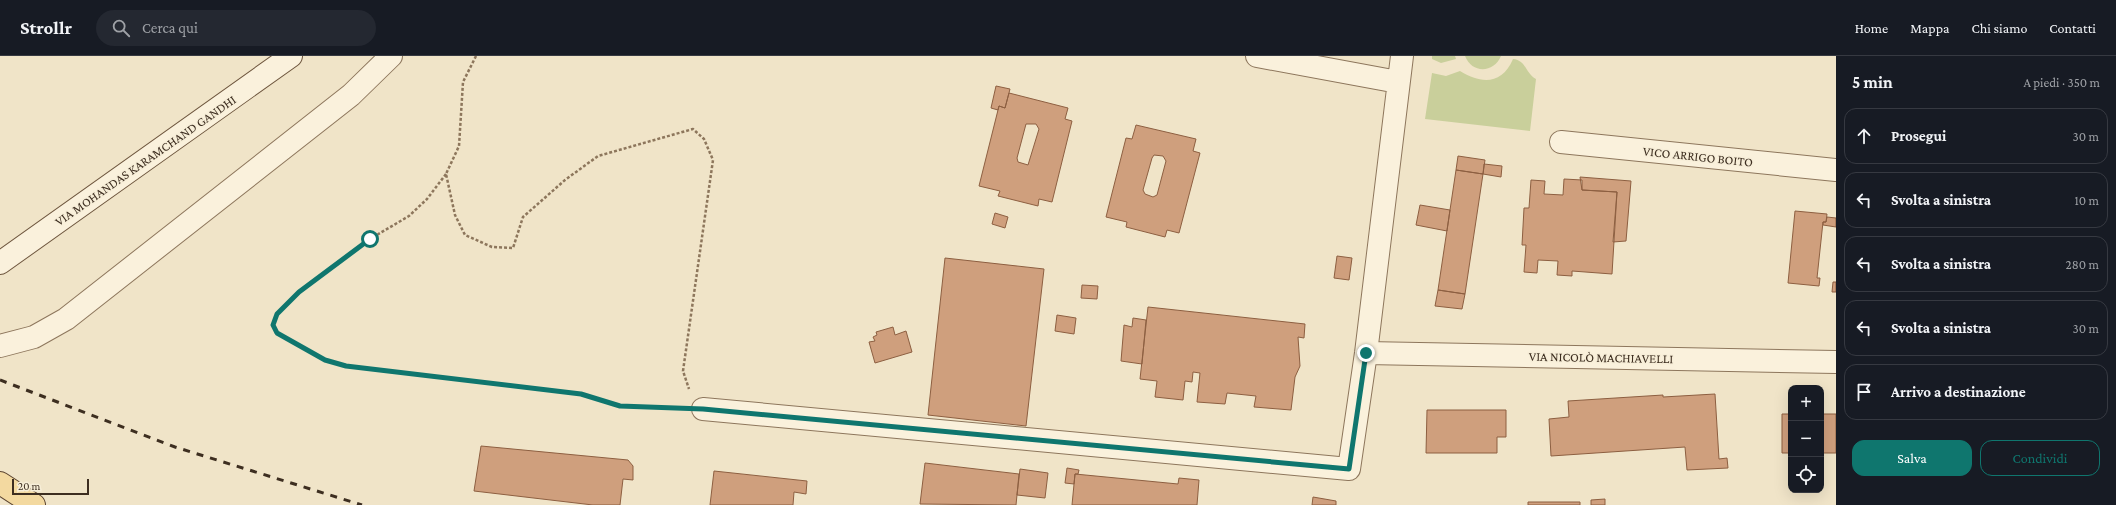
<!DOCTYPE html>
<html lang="it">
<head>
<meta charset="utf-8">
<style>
  body { margin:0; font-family:"Crimson Pro",serif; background:#242831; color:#f1f3f6 }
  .controls { position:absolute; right:12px; bottom:12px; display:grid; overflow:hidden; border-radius:8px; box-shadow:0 4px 16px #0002 }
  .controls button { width:36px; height:36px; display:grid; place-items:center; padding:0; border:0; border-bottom:1px solid #363941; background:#171b24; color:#f1f3f6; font:20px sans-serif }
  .scale { position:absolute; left:12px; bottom:10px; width:77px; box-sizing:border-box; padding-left:4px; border:2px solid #3d2e20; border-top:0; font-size:11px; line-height:14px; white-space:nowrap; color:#3d2e20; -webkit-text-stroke:3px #f7eed8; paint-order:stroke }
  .stop { position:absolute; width:12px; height:12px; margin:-9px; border:3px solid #0f766e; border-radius:50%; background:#fff }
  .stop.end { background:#0f766e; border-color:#fff; box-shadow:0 1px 4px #0008 }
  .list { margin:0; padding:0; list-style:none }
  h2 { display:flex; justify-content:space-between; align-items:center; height:52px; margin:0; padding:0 16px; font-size:17px }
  h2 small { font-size:13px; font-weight:400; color:#9ea1a6 }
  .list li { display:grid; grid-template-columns:26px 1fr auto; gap:12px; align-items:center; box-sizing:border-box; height:56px; margin:0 8px 8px; padding:0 8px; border:1px solid #363941; border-radius:12px }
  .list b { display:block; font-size:15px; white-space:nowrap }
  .list em { font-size:13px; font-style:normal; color:#9ea1a6 }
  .actions { display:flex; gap:8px; padding:12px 16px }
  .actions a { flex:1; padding:9px 0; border:1px solid #0f766e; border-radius:12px; text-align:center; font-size:14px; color:#0f766e }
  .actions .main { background:#0f766e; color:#fff }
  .icon { flex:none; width:22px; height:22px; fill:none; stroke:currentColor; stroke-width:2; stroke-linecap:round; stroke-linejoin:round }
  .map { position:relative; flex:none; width:1836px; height:449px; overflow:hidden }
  header { display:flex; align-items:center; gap:24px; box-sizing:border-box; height:56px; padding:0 20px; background:#171b24; border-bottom:1px solid #363941 }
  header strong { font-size:19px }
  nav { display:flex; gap:22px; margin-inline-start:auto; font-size:14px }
  .search { width:280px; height:36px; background:#242831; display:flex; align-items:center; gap:10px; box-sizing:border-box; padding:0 14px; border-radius:22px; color:#9ea1a6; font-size:15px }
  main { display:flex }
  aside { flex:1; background:#171b24 }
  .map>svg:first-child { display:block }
</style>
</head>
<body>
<header>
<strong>Strollr</strong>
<div class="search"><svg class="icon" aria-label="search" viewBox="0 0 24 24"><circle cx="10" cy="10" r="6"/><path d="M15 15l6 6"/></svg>Cerca qui</div>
<nav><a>Home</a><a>Mappa</a><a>Chi siamo</a><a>Contatti</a></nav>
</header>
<main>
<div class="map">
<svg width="1836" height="449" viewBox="0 0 1836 449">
  <rect width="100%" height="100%" fill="#f0e4c8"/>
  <path fill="#c9cf9b" d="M1432,0H1455L1456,3L1441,7L1432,3Z
    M1465,0H1501C1494,17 1472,18 1465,0Z
    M1513,3C1526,4 1526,18 1536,23L1530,75L1425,63L1432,17L1446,20L1460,15C1481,28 1502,29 1513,3Z"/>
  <path fill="#cf9f7d" stroke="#8d5f41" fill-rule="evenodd" d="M996,30L1010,33L1005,52L999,50L998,54L991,52Z
    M1009,37L1068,52L1065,63L1072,65L1052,146L1039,143L1038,150L998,140L1000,135L979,130L999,50L1005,52ZM1026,68H1036L1039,73L1028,109L1018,106L1017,102Z
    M1136,69L1196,83L1193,95L1200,97L1179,177L1167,174L1165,181L1126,171L1127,166L1106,161L1126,82L1132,83ZM1154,99L1163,100L1166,105L1157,139L1153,141L1145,138L1143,134L1152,102Z
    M1458,100L1485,104L1483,118L1456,114Z
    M1484,108L1502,110L1501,121L1483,118Z
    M1456,114L1483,118L1465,238L1438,234Z
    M1580,121L1631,125L1626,185L1613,186L1617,136L1582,134Z
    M1564,123L1582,124V134L1617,136L1612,218L1572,215V220L1557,219L1558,205L1538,204L1537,217L1524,216L1526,189H1522L1524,152H1529L1531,124L1545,125L1544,138L1563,139Z
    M1420,149L1450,154L1447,175L1416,169Z
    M1795,155L1827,158L1826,166H1823L1817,222H1820L1819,230L1788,227Z
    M995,157L1008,161L1005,172L992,168Z
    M1827,161L1836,162V171L1823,169V166H1826Z
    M1337,200L1352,202L1349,224L1334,222Z
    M945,202L1044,213L1026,370L928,359Z
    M1833,226H1836V236H1832Z
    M1082,229L1098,230L1097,243L1081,242Z
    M1438,234L1465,238L1462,253L1435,250Z
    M1148,251L1305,268L1304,282L1298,281L1300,310L1295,321L1291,354L1254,351L1256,340L1227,337L1225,348L1197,346L1200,317L1193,316L1192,326L1185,325L1183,344L1155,341L1157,325L1140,323Z
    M1057,259L1076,262L1074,278L1055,275Z
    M1133,262L1146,264L1142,308L1121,305L1124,269L1132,271Z
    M893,271L895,279L906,275L912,296L875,307L869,286L875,285L873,281L877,279L876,276Z
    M1715,338L1719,403L1727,402L1728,412L1687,414L1685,391L1551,400L1549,363L1569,361L1568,345L1663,339V341Z
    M1427,354H1506V381H1497V397H1426Z
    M1782,358H1791V397H1782Z
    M1821,358H1836V397H1821Z
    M481,390L628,404L633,410V424L623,423L620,449H593L474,435Z
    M925,407L1019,418L1016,449L920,448Z
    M1067,412L1079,414L1078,418H1075L1074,428L1065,427Z
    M1020,413L1048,417L1045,442L1017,439Z
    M714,415L807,425L806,438L794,436L793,449H710Z
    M1075,418L1178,428L1179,422L1199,424L1197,449H1072Z
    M1313,441L1336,445V449H1312Z
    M1605,443V449H1591V444Z
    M1528,446H1580V449H1528Z"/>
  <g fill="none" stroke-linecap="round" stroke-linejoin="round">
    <g stroke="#8d765c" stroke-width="24">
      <path id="street" d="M1257,0L1398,26
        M1561,86L1836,114
        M0,290L34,281L66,263L351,39L391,0
        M1366,297L1836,306
        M703,353L1349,413L1366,297L1402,0"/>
    </g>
    <g stroke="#6f573f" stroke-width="24">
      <path id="secondary" d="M0,207L291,0"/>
    </g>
    <g stroke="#5b4430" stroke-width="24">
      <path id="primary" d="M0,427L34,449"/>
    </g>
    <path stroke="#8d765c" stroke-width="2.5" stroke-dasharray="3 2" stroke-linecap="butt" d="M476,0L463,26L459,90L446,118L455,159L465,179L492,191L513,192L523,161L565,124L598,100L693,73L704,83L713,104L683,315L689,333
      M446,118L427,143L409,160L370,183L299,236L277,258L273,269L277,277L325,304L346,310L581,338L620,350L680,352"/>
    <use href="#street" stroke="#faf1dc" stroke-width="22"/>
    <use href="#secondary" stroke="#faf1dc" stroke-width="22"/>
    <use href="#primary" stroke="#f3d9a0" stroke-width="22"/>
    <path stroke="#3d2e20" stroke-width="3" stroke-dasharray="7 7" stroke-linecap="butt" d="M0,324L175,391L362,449"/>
  </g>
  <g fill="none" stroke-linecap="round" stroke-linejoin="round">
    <path stroke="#0f766e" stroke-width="5" d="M370,183L299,236L277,258L273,269L277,277L325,304L346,310L581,338L620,350L703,353L1349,413L1366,297"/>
  </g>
  <g text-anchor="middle" stroke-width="3" stroke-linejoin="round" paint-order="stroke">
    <g font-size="13" fill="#3d2e20" stroke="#f7eed8">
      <text transform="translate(1698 100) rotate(6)" y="5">VICO ARRIGO BOITO</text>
      <text transform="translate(145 104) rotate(-35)" y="5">VIA MOHANDAS KARAMCHAND GANDHI</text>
      <text transform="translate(1601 301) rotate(1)" y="5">VIA NICOLÒ MACHIAVELLI</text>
    </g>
  </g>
</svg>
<div class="controls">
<button>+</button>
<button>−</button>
<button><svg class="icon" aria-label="locate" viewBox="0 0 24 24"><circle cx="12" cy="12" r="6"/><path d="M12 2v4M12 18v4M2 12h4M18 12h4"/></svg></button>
</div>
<div class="scale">20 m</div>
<div class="stop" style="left:370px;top:183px"></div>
<div class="stop end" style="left:1366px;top:297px"></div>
</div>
<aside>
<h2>5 min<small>A piedi · 350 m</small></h2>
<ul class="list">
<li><svg class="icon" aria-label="ahead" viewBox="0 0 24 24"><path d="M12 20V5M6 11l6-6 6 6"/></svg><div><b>Prosegui</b></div><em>30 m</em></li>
<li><svg class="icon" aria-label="left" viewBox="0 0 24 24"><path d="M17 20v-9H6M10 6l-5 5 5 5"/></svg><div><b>Svolta a sinistra</b></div><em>10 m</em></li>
<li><svg class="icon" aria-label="left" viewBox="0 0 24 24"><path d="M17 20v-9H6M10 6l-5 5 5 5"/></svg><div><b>Svolta a sinistra</b></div><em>280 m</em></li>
<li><svg class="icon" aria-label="left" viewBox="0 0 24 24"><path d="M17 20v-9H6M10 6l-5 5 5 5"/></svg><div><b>Svolta a sinistra</b></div><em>30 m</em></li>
<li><svg class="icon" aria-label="arrive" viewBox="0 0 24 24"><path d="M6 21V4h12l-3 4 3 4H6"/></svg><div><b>Arrivo a destinazione</b></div></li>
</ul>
<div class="actions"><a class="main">Salva</a><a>Condividi</a></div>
</aside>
</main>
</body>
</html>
